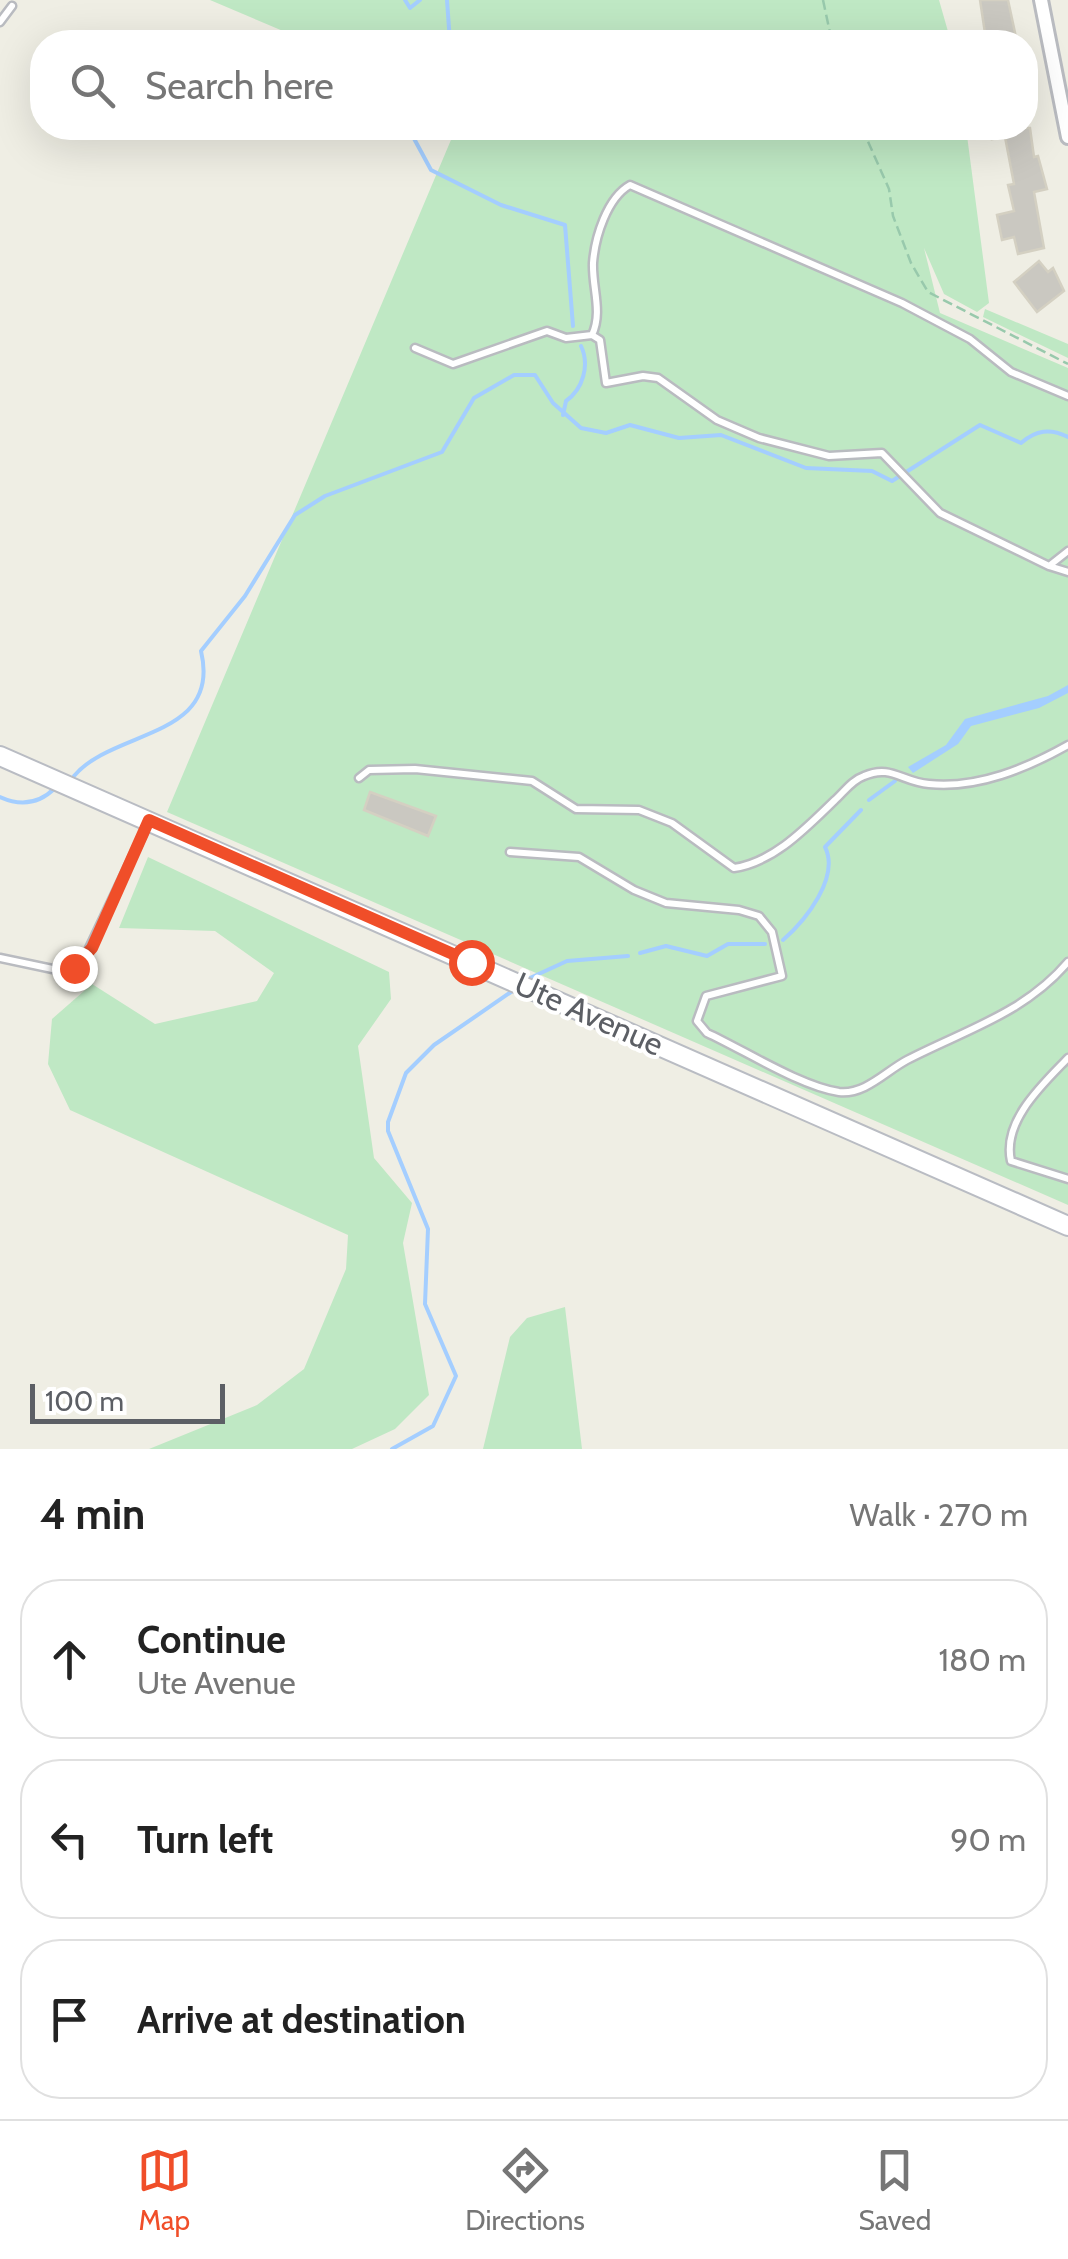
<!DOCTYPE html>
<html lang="en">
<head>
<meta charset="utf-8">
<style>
  body { margin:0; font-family:Cabin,sans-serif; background:#f6f6f6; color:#222 }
  .scale { position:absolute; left:30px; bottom:25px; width:195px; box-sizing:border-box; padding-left:10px; border:5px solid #5c5f65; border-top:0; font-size:28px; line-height:35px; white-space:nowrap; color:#5c5f65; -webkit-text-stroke:8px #fff; paint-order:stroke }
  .stop { position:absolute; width:30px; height:30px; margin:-22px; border:8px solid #f04e29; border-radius:50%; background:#fff }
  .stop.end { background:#f04e29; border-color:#fff; box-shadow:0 2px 10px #0008 }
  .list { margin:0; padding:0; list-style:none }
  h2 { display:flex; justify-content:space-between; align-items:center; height:130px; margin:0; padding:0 40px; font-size:42px }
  h2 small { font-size:32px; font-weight:400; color:#767676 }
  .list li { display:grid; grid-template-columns:65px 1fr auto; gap:30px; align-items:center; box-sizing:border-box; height:160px; margin:0 20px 20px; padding:0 20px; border:2px solid #e0e0e0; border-radius:40px }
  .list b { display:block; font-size:38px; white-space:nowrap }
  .list p { margin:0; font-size:32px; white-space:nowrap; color:#767676 }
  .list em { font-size:32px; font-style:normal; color:#767676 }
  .icon { flex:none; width:55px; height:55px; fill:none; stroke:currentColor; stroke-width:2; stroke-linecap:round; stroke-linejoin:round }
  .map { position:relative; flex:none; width:1068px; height:1449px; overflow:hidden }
  .search { position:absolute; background:#fff; box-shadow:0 10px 40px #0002; left:30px; right:30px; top:30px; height:110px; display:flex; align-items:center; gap:25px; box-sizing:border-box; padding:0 35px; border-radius:40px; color:#767676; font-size:38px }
  .sheet { height:670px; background:#fff }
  nav { display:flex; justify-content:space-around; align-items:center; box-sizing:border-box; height:140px; border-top:2px solid #e0e0e0; background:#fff; font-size:28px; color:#767676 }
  nav a { display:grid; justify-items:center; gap:5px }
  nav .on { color:#f04e29 }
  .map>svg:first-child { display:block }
</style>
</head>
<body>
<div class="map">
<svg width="1068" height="1449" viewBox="0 0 1068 1449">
  <rect width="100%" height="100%" fill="#efeee4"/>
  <path fill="#bfe8c4" d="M210,0H939L951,42H309Z
    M456,128H966L989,303L977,312L944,294L924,248L940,313L1068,368V1205L167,812Z
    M985,309L1068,344V358L983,317Z
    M148,857L389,972L391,999L358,1046L374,1158L412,1203L403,1243L429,1395L395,1429L352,1449H149L257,1405L304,1369L346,1269L348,1235L70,1110L48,1064L52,1019L92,984L155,1024L257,1001L274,973L215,931L119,928Z
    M565,1307L582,1449H483L510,1337L527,1318Z"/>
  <path fill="#a4ceff" d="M1068,685V693L1039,708L971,726L958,744L913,773L908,767L946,745L965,719L1048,696Z"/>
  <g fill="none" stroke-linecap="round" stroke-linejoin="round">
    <path stroke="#a4ceff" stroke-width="4" d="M405,0L410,8L420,0
      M447,0L450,42
      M413,128L411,133L431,170L501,205L565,225L573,326
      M563,415L566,401C583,389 590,365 581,346
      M74,776C113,729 222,739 201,651L245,596L295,515L325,496L442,452L474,398L514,375H535L553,403L581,428L606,433L630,425L679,438L721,435L806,468L872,471L892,481L980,425L1021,443C1036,430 1050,428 1068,437
      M0,797C20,806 39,804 55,788
      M869,800L895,781
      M783,940C806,920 840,877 825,847L861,810
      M640,953L666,946L707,956L728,944H765
      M530,978L567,961L628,956
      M392,1449L433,1426L456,1376L425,1304L428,1229L388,1131V1122L406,1073L434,1045L511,992"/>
  </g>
  <path fill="#cac8c1" stroke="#d4d0c2" stroke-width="2.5" d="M980,0H1008L1017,42H960V37L985,33Z
    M991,128H1030L1034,157L1038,156L1047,189L1034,192L1044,248L1018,254L1014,237L1002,240L997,215L1014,211L1008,185L1014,184L1005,137L992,139Z
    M1039,261L1048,272L1053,268L1064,291L1037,312L1014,282Z
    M370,792L436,816L428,836L364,810Z"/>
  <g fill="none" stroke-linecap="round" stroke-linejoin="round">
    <g stroke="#b9bbc0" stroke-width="11">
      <path id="service" d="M0,22L12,6
        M592,335L600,340L606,383L643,376L658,378L717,420L759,438L829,456L882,453L940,513L1049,566
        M415,348L453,364L547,331L566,338L592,335C603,312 592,288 593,263C595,237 607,198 630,185L902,303L970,339L1011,372L1068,396
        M1068,551L1049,566L1068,572
        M359,778L369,770L415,769L532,781L576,809L639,810L672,823L734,868C774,862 806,828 835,800C844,792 852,780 864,776C891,764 902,782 929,784C978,789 1027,768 1068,745
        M510,852L579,857L634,890L666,903L739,910L759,916L772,932L782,976L706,996L697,1021L707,1033C744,1050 800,1086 839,1092C865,1095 886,1071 907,1060C965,1030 1025,1013 1068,962
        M0,958L62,971L82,963L147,826
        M1068,1058C1043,1084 1002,1121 1011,1161L1068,1179"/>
    </g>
    <g stroke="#b9bbc0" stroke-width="18">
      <path id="minor" d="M1041,0L1068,137"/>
    </g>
    <g stroke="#b9bcc3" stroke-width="22">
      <path id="secondary" d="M0,756L1068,1226"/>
    </g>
    <path stroke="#98c9ac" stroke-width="2.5" stroke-dasharray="10 5" stroke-linecap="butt" d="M823,0L832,42
      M862,128L889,189L893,216L911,263L928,292L1068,364"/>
    <use href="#service" stroke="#fff" stroke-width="6"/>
    <use href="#minor" stroke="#fff" stroke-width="12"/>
    <use href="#secondary" stroke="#fff" stroke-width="18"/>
  </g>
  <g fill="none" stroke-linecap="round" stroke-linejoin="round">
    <path stroke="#f04e29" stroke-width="12" d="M74,968L92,948L149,820L471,962"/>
  </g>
  <g text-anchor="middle" stroke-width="8" stroke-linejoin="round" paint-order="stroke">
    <g font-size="32" fill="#5c5f65" stroke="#fff">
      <text transform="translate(589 1014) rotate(24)" y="11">Ute Avenue</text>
    </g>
  </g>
</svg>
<div class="scale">100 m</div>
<div class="stop" style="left:471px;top:962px"></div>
<div class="stop end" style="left:74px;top:968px"></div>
<div class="search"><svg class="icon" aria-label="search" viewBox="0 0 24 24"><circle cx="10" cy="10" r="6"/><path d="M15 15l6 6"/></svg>Search here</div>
</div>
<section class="sheet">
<h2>4 min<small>Walk · 270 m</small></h2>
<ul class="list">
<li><svg class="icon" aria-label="ahead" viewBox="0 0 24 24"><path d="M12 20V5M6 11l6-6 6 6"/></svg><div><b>Continue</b><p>Ute Avenue</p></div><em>180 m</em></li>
<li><svg class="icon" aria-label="left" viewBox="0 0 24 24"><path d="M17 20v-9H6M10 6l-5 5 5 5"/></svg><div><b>Turn left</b></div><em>90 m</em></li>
<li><svg class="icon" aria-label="arrive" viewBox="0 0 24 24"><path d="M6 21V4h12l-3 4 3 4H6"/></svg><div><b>Arrive at destination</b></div></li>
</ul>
</section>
<nav>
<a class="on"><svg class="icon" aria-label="map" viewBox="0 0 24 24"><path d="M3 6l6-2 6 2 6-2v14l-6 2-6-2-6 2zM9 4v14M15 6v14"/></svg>Map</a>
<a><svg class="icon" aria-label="directions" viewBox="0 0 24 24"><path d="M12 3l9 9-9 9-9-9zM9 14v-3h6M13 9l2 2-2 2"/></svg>Directions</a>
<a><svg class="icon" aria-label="saved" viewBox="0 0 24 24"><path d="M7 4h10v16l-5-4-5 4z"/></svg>Saved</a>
</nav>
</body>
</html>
